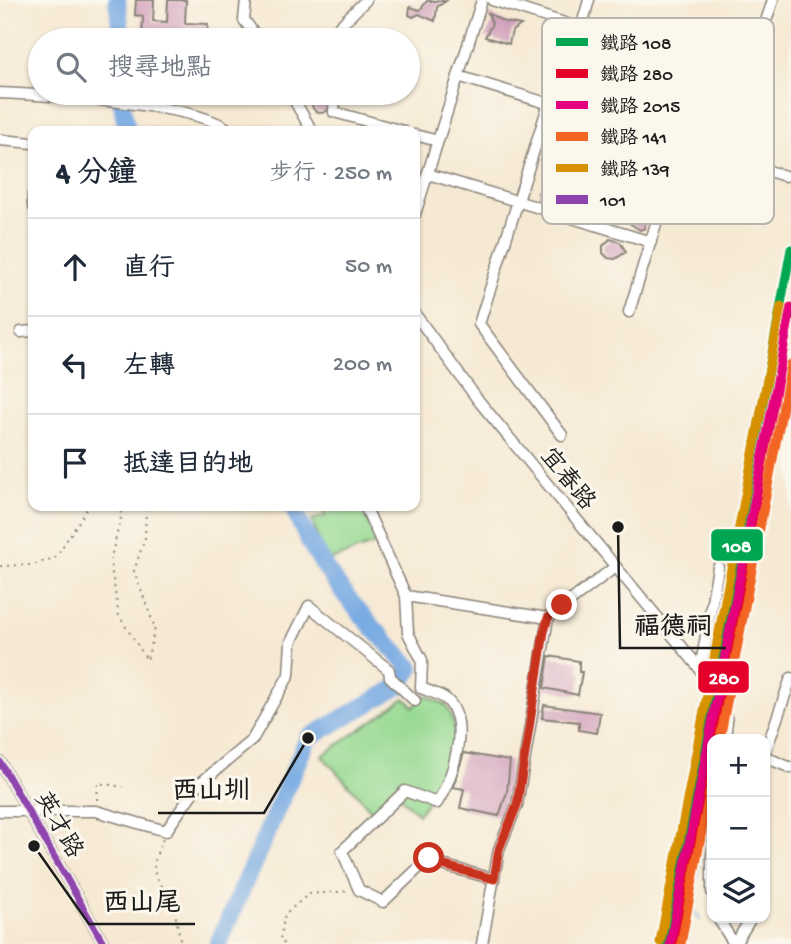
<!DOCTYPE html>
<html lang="zh-TW">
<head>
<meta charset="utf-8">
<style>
  body { margin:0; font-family:"Gochi Hand","LXGW WenKai TC",sans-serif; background:#f2f2f3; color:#1f2937 }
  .controls { position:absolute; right:21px; bottom:21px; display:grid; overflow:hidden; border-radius:14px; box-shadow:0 2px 5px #0004 }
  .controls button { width:63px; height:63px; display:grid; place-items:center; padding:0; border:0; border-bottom:2px solid #e0e1e3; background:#fff; color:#1f2937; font:35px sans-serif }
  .stop { position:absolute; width:21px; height:21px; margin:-16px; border:5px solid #c8321e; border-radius:50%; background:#fff }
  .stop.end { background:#c8321e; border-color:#fff; box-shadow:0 2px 7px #0008 }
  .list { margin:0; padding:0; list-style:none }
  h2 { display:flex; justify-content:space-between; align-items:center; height:91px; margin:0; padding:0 28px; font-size:30px }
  h2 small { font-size:23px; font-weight:400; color:#747a83 }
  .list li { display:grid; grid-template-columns:46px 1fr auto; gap:21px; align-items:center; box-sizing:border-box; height:98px; padding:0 28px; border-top:2px solid #e0e1e3 }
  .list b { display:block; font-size:26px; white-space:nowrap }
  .list em { font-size:23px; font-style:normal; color:#747a83 }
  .icon { flex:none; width:38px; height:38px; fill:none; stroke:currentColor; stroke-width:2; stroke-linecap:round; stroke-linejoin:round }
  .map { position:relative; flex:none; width:791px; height:944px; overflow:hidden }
  .search { position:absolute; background:#fff; box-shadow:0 2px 5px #0004; left:28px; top:28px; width:392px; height:77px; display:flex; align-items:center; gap:18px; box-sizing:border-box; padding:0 24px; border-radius:38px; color:#747a83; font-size:26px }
  .panel { position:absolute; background:#fff; box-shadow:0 2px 5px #0004; left:28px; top:126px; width:392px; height:385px; border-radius:14px }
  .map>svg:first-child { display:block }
</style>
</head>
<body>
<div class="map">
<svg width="791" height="944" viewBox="0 0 791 944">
  <rect width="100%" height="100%" fill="#fbf7ec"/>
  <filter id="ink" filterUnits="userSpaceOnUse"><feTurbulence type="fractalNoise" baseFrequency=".0143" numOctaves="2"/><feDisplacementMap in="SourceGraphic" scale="14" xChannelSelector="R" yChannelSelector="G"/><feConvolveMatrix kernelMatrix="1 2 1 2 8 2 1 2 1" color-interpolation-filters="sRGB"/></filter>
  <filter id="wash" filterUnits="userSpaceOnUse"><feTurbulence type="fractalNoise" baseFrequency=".00686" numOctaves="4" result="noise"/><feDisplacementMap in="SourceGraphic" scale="28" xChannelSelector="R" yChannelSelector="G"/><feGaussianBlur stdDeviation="1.57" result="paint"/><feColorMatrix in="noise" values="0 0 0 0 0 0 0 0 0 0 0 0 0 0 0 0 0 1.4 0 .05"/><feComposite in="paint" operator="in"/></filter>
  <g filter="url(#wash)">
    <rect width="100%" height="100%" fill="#f6e9d3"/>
    <path fill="#95d991" stroke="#587a56" stroke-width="2" d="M334,506H361L378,543L325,562L312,520L325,516L323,510Z
      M425,695L446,705C470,744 442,784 418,814L397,794L374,813L322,756L405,698L414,707Z"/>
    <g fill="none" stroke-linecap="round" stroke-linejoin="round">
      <path stroke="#76a9e2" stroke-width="2.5" d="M700,919L692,908L712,786"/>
      <path stroke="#76a9e2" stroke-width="18" d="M117,0L122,40
        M120,93L127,131
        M218,944L308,738L399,686L411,668C363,618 318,571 293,506"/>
    </g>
    <g id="blocks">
      <path fill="#d3a3bd" d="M136,0H154L153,21L167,22L168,0H186L185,23L208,24L207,40L142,38L143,16L135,15Z
        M427,1H446L437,7L435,21L419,14L413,17L409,15L410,7L420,10Z
        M488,13L504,22L521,25L512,31L509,44L485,37L492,24Z
        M312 104a9 9 0 1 1 18 0a9 9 0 1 1-18 0Z
        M558,180L560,195L577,188L566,206L559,201L543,199L538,193L543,190L551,193Z
        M591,193L600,205L605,201L615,204L616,210L625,208L635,211L632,198L647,200L649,205L642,212L649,217L644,220L645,228L640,230L626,221L611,220L589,213Z
        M610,239L620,242L626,252L615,259L608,258L603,253V246Z
        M549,656L579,661V672H582L578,695L544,688Z
        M544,705L600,713L597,733L579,730V722L542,718Z
        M464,753L510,761L507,792L499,816L460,808L464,789L453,787Z"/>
    </g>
  </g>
  <g filter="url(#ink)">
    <use href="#blocks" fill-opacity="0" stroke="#898278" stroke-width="2"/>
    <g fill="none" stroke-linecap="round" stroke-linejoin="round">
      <g stroke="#898278" stroke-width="13">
        <path id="minor" d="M246,0L244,20L259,40
          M492,0L747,81
          M581,28L589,0
          M326,40L366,0
          M458,76L785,176
          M0,93C48,96 197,102 230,131
          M290,93L312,131
          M335,93L334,112L403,131
          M549,103L479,324L562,435
          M415,135L438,141
          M0,140L33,143
          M721,156L773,0
          M428,174L651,242
          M33,195V206
          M415,214L482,0
          M629,312L704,67
          M415,314L478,400L720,693L727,721L725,739
          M21,332L33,331
          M365,506L406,596L408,633L422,660L421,688C428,691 439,694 446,699C472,723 452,779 437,803L405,791L342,851L359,890L383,902L429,858L442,865L494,879
          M406,596L548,618
          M700,670L718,567
          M765,753L791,678
          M765,757L791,768
          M0,762L104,944
          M0,811H96L166,831L198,785L252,740L289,675L291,642L309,606L389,670L390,677L415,701
          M712,844V892
          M718,918L734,944
          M482,944L499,849L517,805L548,618L615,567
          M735,944L751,918"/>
      </g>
      <path stroke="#898278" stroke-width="2" stroke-dasharray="2 5" stroke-linecap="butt" d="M116,506L122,514L110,561L119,616L147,660L155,628L134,571L145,538L146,506
        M0,566L32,565L55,558L89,506
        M97,800L98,783L123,787
        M163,839C145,878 158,873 172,905C177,916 178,931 181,943
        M284,944L280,939L285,914L309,894L350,891"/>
      <use href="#minor" stroke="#fff" stroke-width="10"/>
      <g stroke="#fbf7ec" stroke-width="12">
        <path id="bus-1" d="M0,762L104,944"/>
      </g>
      <use href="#bus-1" stroke="#8e44ad" stroke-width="7"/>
      <g stroke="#fbf7ec" stroke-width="14">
        <path id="rail-1" d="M664,944L791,249"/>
      </g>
      <g stroke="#fbf7ec" stroke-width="14">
        <path id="rail-2" d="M675,944L791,307"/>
      </g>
      <g stroke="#fbf7ec" stroke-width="14">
        <path id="rail-3" d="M670,944L791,308"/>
      </g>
      <g stroke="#fbf7ec" stroke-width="14">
        <path id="rail-4" d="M720,739L791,364
          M681,944L712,778"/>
      </g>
      <g stroke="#fbf7ec" stroke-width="14">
        <path id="rail-5" d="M660,942L781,306"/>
      </g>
      <use href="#rail-1" stroke="#00a651" stroke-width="9"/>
      <use href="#rail-2" stroke="#e4002b" stroke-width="9"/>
      <use href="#rail-3" stroke="#e5007d" stroke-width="9"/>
      <use href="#rail-4" stroke="#f26522" stroke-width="9"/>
      <use href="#rail-5" stroke="#d69104" stroke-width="9"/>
    </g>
  </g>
  <g fill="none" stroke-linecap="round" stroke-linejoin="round" filter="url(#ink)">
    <path stroke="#c8321e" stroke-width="9" d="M429,858L442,865L494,879L499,849L517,805L544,632L548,618L562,605"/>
  </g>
  <g text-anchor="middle" stroke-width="6" stroke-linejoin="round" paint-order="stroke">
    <g font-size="24" fill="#1c1c1c" stroke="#fbf7ec">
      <text transform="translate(569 478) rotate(51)" y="8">宜春路</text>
      <text transform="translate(60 824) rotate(60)" y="8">英才路</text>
    </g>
  </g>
  <rect x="542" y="18" width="232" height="206" rx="10" fill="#fbf7ec" stroke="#b8b5ae" stroke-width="2"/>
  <rect x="556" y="38" width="32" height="8" fill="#00a651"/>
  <rect x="556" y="69" width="32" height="9" fill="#e4002b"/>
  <rect x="556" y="101" width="32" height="8" fill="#e5007d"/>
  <rect x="556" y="132" width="32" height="9" fill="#f26522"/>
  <rect x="556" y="164" width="32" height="8" fill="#d69104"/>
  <rect x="556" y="195" width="32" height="9" fill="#8e44ad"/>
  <g font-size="19" fill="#1c1c1c">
    <text x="600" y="49">鐵路 108</text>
    <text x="600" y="80">鐵路 280</text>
    <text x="600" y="112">鐵路 2015</text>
    <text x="600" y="143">鐵路 141</text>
    <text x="600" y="175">鐵路 139</text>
    <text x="600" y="206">101</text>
  </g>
  <path fill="none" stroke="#1c1c1c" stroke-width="2.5" d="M618 527L620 648H726M308 738L264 813H158M34 846L89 924H195"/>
  <g fill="#1c1c1c" stroke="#fbf7ec" stroke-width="2.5">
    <circle cx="618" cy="527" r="7"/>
    <circle cx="308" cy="738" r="7"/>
    <circle cx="34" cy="846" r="7"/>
  </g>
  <g font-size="26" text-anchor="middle" font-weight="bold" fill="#1c1c1c" stroke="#fbf7ec" stroke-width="6" stroke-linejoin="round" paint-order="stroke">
    <text x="673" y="634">福德祠</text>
    <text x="211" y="798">西山圳</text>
    <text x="142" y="910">西山尾</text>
  </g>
  <g stroke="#fbf7ec" stroke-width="2.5">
    <rect x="710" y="528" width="54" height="34" rx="7" fill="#00a651"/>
    <rect x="697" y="660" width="53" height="34" rx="7" fill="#e4002b"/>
  </g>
  <g font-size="19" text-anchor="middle" font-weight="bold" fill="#fff">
    <text x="737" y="552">108</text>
    <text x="724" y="684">280</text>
  </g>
</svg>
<div class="controls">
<button>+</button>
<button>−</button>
<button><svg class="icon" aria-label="layers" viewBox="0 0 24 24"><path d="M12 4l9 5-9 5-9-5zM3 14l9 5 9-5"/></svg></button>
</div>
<div class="stop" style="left:429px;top:858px"></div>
<div class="stop end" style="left:562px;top:605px"></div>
<div class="search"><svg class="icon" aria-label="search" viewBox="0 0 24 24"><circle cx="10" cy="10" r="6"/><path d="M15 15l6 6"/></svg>搜尋地點</div>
<section class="panel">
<h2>4 分鐘<small>步行 · 250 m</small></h2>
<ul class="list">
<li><svg class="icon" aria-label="ahead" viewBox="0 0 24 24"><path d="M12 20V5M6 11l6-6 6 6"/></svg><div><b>直行</b></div><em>50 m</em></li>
<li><svg class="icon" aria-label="left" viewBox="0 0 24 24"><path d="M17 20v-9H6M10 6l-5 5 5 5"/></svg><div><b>左轉</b></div><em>200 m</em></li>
<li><svg class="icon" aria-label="arrive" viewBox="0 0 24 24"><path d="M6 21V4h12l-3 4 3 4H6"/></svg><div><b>抵達目的地</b></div></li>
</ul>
</section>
</div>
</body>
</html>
